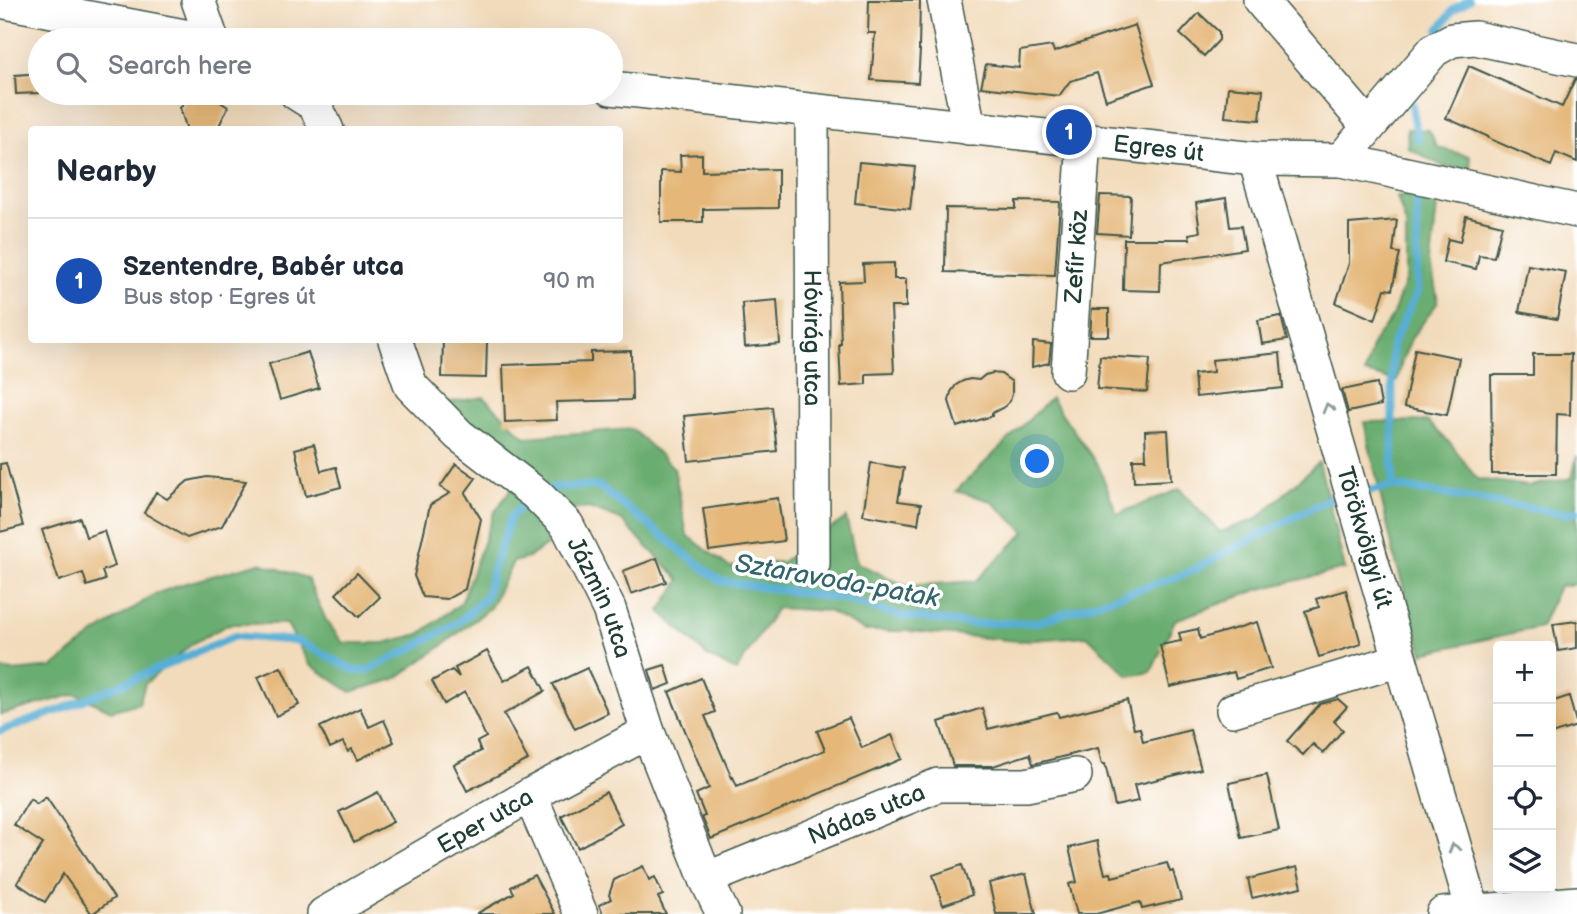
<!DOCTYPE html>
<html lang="en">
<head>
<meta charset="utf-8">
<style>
  body { margin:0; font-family:"Balsamiq Sans",sans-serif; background:#f2f2f3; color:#1f2937 }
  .controls { position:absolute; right:21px; bottom:21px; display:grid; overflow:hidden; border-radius:7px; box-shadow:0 7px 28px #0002 }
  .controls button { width:63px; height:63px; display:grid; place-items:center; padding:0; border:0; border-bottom:2px solid #e0e1e3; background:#fff; color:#1f2937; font:35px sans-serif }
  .you { position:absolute; left:1038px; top:462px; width:24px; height:24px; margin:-18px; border:5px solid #fff; border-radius:50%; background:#1a73e8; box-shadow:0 0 0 10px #1a73e833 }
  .badge { display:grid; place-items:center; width:46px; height:46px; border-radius:50%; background:#c8321e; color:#fff; font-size:23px; font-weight:700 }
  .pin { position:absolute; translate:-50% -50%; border:4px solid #fff; box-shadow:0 2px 7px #0006 }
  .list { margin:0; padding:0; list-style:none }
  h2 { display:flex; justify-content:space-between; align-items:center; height:91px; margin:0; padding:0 28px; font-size:30px }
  h2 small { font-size:23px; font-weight:400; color:#747a83 }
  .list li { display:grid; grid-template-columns:46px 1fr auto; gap:21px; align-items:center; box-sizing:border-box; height:126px; padding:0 28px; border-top:2px solid #e0e1e3 }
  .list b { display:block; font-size:26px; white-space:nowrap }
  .list p { margin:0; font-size:23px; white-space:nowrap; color:#747a83 }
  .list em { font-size:23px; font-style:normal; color:#747a83 }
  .icon { flex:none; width:38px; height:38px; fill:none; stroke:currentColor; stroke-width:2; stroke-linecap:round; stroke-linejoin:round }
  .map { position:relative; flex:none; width:1577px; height:914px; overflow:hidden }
  .search { position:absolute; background:#fff; box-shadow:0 7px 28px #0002; left:28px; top:28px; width:595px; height:77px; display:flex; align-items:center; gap:18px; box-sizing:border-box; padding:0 24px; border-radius:38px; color:#747a83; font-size:26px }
  .panel { position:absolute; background:#fff; box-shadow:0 7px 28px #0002; left:28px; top:126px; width:595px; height:217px; border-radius:7px }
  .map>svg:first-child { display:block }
</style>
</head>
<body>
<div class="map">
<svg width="1577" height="914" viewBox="0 0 1577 914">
  <rect width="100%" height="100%" fill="#fff"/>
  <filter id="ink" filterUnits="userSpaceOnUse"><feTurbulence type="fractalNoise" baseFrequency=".0143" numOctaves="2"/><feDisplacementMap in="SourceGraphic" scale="14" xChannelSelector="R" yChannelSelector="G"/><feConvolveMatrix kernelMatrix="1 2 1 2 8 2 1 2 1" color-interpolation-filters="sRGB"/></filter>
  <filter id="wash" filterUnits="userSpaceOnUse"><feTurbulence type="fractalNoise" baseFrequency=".00686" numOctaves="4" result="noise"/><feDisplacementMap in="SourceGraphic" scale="28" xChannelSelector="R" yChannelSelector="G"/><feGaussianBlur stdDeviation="1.57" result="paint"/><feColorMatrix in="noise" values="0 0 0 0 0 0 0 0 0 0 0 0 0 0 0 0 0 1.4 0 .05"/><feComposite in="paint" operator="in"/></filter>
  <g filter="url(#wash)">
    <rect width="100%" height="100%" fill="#f2dbbb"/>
    <path fill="#6aad71" stroke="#447552" stroke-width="2" d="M1407,129L1429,130L1438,148L1470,156L1471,170L1444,167L1408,148Z
      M1427,192L1437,205L1431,264L1438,302L1411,339L1402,361L1397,381L1365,373L1373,343L1392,317L1406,278V225L1397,197Z
      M484,397L525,437L632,429L674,468L687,535L729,567L782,562L846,518L857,563L906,586L976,581L1025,532L991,501L956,491L1051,398L1099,467L1117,514L1180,489L1220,532L1257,519L1319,462L1345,569L1260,589L1175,620L1151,672L1129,676L1087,636L1019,641L908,631H865L828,611L777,608L736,671L707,656L660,611L680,580L621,520L589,508L570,510L447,403Z
      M1427,421L1451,444L1477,479L1529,486L1572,478L1577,456V584L1559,586L1541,627L1423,653L1395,559L1364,422Z
      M511,489L544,517L547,545L528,558L513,562L490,608L438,649L395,679L351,692L309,664L287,624H229L193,643L145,684L139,703L111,711L76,694L0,715V669L13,671L53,667L93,635L155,594L186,583L260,563L307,578L326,620L343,643H384L420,634L461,603L494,513Z"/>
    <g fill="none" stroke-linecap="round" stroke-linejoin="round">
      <path stroke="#57aed4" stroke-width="8" d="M1439,30L1453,10L1469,0
        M1412,105L1418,140
        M1393,486L1392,345L1417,292V200
        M545,491L555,487L599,486L720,581L843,599L900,616L972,624L1038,622L1183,575L1329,499L1346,495
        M1359,493L1393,486L1567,514L1577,511
        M0,731L60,710L235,636L298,641L356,671H366L409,650L459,622L486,597L494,566L512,515L531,499"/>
    </g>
    <g id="blocks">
      <path fill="#e5b87a" d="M869,0H920L919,50H920L918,83L871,80L875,33H868Z
        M1199,13L1219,32V40L1204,56L1180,34Z
        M1135,25L1154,84L1106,100L1097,73L1070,81L1059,96L981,87L986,64L1019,68L1020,51L1052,46L1054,52Z
        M1469,66L1562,107L1575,79H1577V162L1556,153L1551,166L1488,138L1489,137L1446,118Z
        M40,73V93L16,94L15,75Z
        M1228,87L1263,90L1260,120L1225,117Z
        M191,93H207L228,107L217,130H187L180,108Z
        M702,154V171L778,169V208L703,209V222H661V171L681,172L680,155Z
        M859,162L915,167L910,209L855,203Z
        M1100,195L1131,196L1129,235L1097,233Z
        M1226,198L1230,227L1241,226L1245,249L1161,262L1160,291L1123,290L1124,239H1190L1189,234L1200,232L1196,203Z
        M1016,201L1060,202L1055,275L945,272L946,208L1016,209Z
        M1466,216L1502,225L1494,257L1479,255L1476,269L1443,262L1448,239L1460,242Z
        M1397,220L1393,252L1400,253L1392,290L1385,289L1375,320L1336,303L1349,263V224Z
        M894,263V279H906V307H891L894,373L866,374V384L841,386L839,344H841L839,282L864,281L863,264Z
        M1528,265L1566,272L1557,319L1519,312Z
        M777,300L780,344L745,347L742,303Z
        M1092,309H1109V336H1090Z
        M1281,316L1287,340L1262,344L1258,320Z
        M443,340H487L486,378L442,377Z
        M1033,342L1051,344L1049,363L1032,367Z
        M1415,349L1459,358L1447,415L1404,407Z
        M631,351L632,400L556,402L557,420L505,422L503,365L591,362V352Z
        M308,352L319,388L280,400L269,364Z
        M1280,353L1283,388L1196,397L1194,374L1213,372L1212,360Z
        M1533,354H1571L1570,415L1557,414L1556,474H1492L1491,375H1533Z
        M1100,356L1150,359L1147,392L1097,389Z
        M993,373L1001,374L1012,382V394L1010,401L1004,407L992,413V416L957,427L949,401L951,392L956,385L963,381L970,379L979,380L985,375Z
        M1377,383L1381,405L1348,412L1342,390Z
        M772,407L777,451L689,461L684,416Z
        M1168,430L1171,480L1134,482L1133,459H1146L1145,431Z
        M314,444L321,471L336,467L341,487L306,496L295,449Z
        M6,463L23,526L0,532V464Z
        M871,463L904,468L898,501L921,504L918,524L863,515Z
        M456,464L476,478L465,493L481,519L465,589L447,599L423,597L414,576L430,505L450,493L440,487Z
        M207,477L246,481L222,526L187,538L144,513L156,492L167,499L188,481Z
        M778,498L784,541L709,551L703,509Z
        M80,518L86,537L104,531L115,566L102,571L105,580L87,586L83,573L59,581L42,530Z
        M657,558L666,582L631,594L623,571Z
        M357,573L380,597L359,617L336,594Z
        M1346,590L1361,644L1319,657L1305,611L1319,607L1316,599Z
        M1577,621V648L1558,651L1553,624Z
        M1257,622L1271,668L1236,679L1234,672L1170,687L1160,645L1181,641L1179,633L1198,629L1200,639Z
        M487,651L504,681L532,666L545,691L504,714L528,760L467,791L454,765L481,751L477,742L486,737L465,692L444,704L432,681L452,670L459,677L455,668Z
        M665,665L671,684L655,690L649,670Z
        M281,667L299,705L276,716L258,677Z
        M587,668L608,713L575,729L553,684Z
        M701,678L715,712L705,716L732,778L733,777L737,786L825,750L817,731L849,718L862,748L892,735L902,759L711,839L702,817L705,816L696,794L709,788L669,692Z
        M1569,696L1577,726L1551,734V702Z
        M1338,699L1347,707L1334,721L1343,730L1323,753L1313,744L1303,755L1287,741L1320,704Z
        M1127,700L1134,729L1140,728L1143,742L1190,730L1201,769L1134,785L1138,801L1115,806L1105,764H1102L1098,748L1033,764L1030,754L993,766H953L939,722L982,708L988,729L1057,712L1059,717Z
        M360,708L369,727L384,720L394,742L358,760L352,749L348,752L343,742L330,748L320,727Z
        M1267,775L1279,830L1241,838L1229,783Z
        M378,792L393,822L354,842L339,812Z
        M606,792L622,824L578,848L561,816Z
        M46,797L114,898L92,914L63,874L45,902L17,883L43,844L14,825L30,799L37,804Z
        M1097,841L1105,874L1111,873L1112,877L1167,863L1170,872L1173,871L1181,900L1142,909L1140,902L1096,914H1077L1069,884L1077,882L1069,848Z
        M962,865L972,895L943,905L933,875Z
        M643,866L649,880L655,877L663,895L658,897L666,914H603L599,905L611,899L609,895L614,880Z
        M1297,867L1302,887L1252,898L1248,879Z
        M1026,874L1036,914H996L989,883Z
        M534,875L555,914H476L514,893L511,887Z"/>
    </g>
  </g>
  <g filter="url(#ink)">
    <use href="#blocks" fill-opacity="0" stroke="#3f5548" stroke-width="2"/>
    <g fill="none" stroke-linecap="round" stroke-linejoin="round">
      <g stroke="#3f5548" stroke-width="36">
        <g id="minor">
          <path d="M198,0L212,40"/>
          <path d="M944,0L969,128"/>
          <path d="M1260,0L1368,126"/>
          <path d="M0,1L205,40"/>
          <path id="s1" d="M611,88L1255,159L1341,160L1577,211"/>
          <path d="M296,93L315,105L327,130"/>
          <path id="s2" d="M812,112L813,564"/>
          <path id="s3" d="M1255,159L1474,914"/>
          <path d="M1341,160L1434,50L1452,40L1475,38L1577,60"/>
          <path id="s4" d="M395,340L411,386L459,435L536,494L567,525L609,609L648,732L706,879L723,914"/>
          <path id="s5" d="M1068,372L1084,140"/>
          <path d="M1233,710L1400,660"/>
          <path d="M530,795L581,914"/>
          <path id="s6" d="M706,879L938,785H1026L1075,775"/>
          <path id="s7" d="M324,914L530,795L648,732"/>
          <path d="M1443,914L1577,903"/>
        </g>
      </g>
      <use href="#minor" stroke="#fff" stroke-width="33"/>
    </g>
    <defs><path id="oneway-chevron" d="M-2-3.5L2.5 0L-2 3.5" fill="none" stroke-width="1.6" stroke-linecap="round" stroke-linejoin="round" transform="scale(1.75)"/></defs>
    <g stroke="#8f9e9a">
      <use href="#oneway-chevron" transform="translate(1328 408) rotate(-106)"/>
      <use href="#oneway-chevron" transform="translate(1454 848) rotate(-106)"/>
    </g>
  </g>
  <g text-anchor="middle" stroke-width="7" stroke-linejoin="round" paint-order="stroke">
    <g font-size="24" fill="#1f3d34" stroke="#fff">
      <text dy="8" stroke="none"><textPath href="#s1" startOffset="551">Egres út</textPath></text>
      <text dy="8" stroke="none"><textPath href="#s5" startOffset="116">Zefír köz</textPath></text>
      <text dy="8" stroke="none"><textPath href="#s2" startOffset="226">Hóvirág utca</textPath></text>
      <text dy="8" stroke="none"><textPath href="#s3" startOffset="394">Törökvölgyi út</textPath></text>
      <text dy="8" stroke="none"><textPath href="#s4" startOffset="338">Jázmin utca</textPath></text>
      <text dy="8" stroke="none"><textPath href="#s6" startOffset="173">Nádas utca</textPath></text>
      <text dy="8" stroke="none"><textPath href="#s7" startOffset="186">Eper utca</textPath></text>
    </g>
    <g font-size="26" font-style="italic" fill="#33656c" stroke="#fff">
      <text transform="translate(837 580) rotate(10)" y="9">Sztaravoda-patak</text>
    </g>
  </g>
</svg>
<div class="controls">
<button>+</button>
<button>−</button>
<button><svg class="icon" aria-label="locate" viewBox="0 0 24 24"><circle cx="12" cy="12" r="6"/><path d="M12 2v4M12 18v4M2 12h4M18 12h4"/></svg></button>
<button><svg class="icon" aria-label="layers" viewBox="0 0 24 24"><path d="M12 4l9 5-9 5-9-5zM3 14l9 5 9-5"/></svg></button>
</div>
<div class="you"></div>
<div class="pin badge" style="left:1069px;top:132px;background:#1a4fb4">1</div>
<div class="search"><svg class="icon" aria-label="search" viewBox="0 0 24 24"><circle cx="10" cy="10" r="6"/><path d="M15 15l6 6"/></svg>Search here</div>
<section class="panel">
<h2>Nearby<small></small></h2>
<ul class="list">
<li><span class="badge" style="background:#1a4fb4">1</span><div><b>Szentendre, Babér utca</b><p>Bus stop · Egres út</p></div><em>90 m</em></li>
</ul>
</section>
</div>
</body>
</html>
